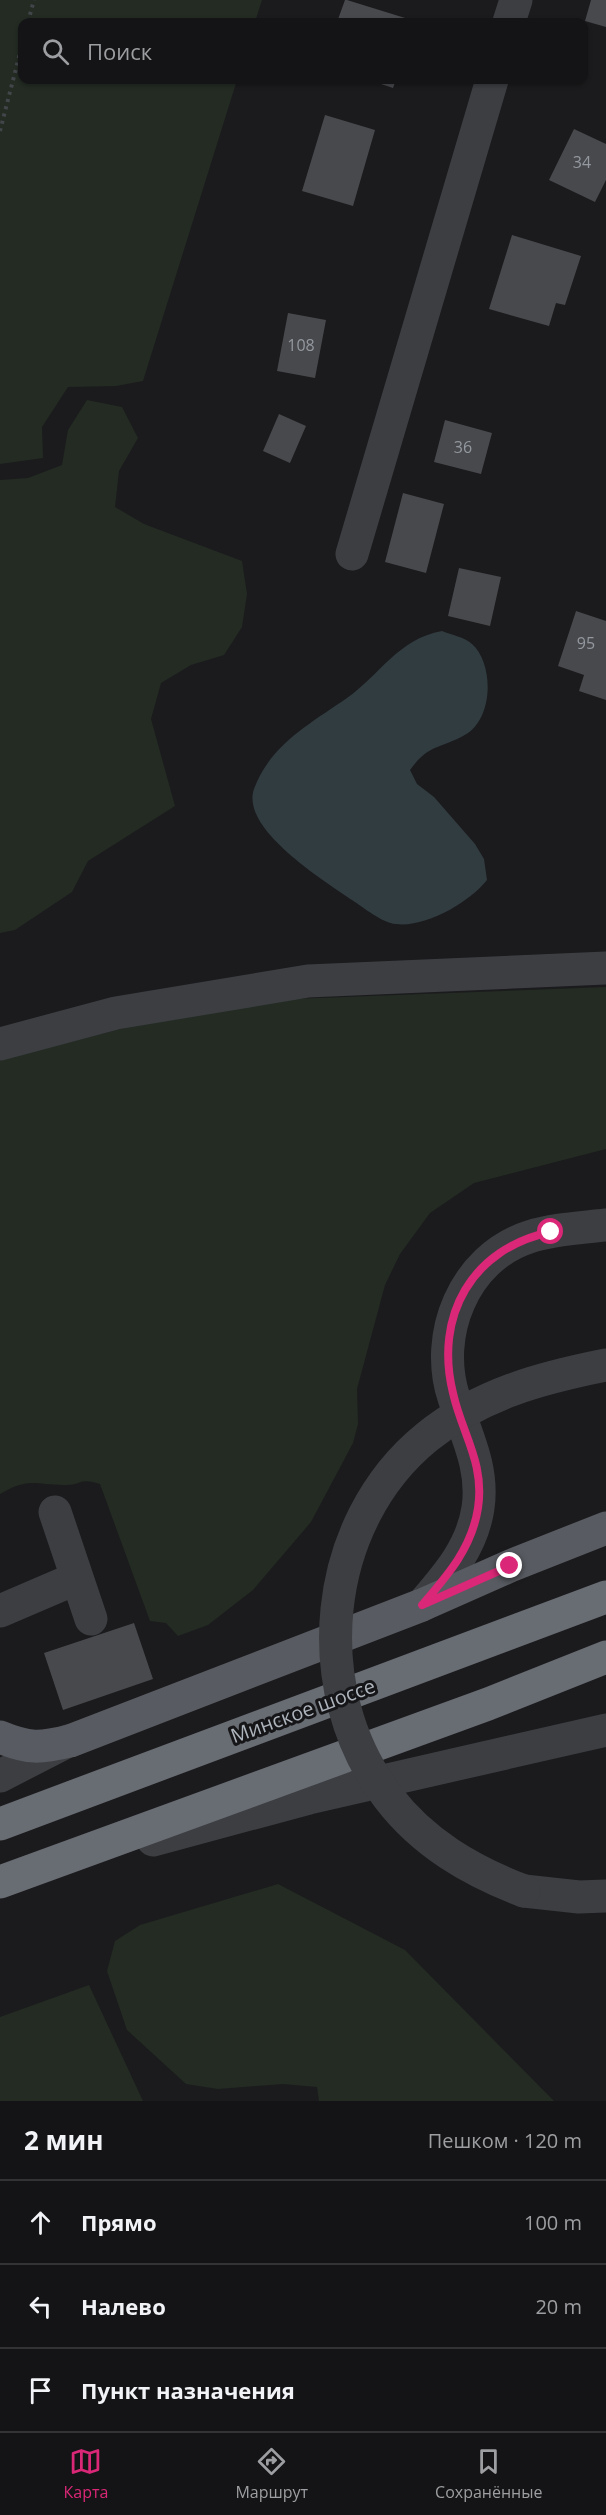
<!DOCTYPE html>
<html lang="ru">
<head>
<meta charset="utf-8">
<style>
  body { margin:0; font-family:"Open Sans",sans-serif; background:#212123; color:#f1f3f6 }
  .stop { position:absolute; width:18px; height:18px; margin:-14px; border:4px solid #db2777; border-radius:50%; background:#fff }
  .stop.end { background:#db2777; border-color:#fff; box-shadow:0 2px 6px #0008 }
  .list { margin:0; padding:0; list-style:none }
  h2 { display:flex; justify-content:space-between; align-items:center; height:78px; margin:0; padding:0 24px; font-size:26px }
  h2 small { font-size:20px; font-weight:400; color:#9d9ea1 }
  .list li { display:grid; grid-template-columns:39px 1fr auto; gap:18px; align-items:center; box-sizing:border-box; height:84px; padding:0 24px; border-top:2px solid #333335 }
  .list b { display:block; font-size:22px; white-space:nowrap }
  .list em { font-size:20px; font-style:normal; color:#9d9ea1 }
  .icon { flex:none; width:33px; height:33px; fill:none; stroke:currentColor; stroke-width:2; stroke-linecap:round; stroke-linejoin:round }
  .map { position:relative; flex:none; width:606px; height:2101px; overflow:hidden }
  .search { position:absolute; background:#141416; box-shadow:0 2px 4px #0004; left:18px; right:18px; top:18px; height:66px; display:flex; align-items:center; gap:15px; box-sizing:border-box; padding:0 21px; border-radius:12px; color:#9d9ea1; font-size:22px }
  .sheet { height:330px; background:#141416 }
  nav { display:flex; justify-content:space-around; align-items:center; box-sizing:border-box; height:84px; border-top:2px solid #333335; background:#141416; font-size:16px; color:#9d9ea1 }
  nav a { display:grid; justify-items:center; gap:3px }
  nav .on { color:#db2777 }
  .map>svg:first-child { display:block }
</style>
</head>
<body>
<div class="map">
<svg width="606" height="2101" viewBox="0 0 606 2101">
  <rect width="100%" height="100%" fill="#1b1b1d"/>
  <path fill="#232b23" d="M0,0H262L255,22H22V80H237L143,381L116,386L68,387L42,427L43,458L0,464Z
    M87,400L122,407L138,438L119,471L115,507L144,524L242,561L247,594L242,627L224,655L191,665L161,683L151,719L175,806L88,861L72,892L15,930L0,933V480L28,478L62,465L68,430Z
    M606,987V1149L474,1183L430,1213L400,1254L385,1285L357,1389L358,1424L353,1443L311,1522L253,1590L208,1625L178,1636L166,1623L150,1621L100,1484C77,1477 82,1486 64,1485C33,1485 30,1477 0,1494V1060L128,1027L291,999Z
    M278,1884L405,1950L554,2101H319L317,2087L283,2084L218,2089L186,2084L127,2030L107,1971L115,1941L140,1925Z
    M89,1985L143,2101H0V2017Z"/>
  <path fill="#313c41" d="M442,631C452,635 464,637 472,644C494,664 493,716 468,733C443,749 430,742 410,770L417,784L434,797L475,844L484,859L487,880C470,902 425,928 396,924C382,923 363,907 352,900C325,881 240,829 254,789C270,745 311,723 347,698C381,674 398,639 442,631Z"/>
  <path fill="#48494d" d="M345,0H347L418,22H337Z
    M591,0H606V27L585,21Z
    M369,80H396L393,88Z
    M325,115L375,130L353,206L302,191Z
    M574,129L606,144V180L595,202L549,180Z
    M512,235L581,256L565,305L556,303L549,326L489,309Z
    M288,313L326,320L315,378L277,371Z
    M279,414L306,426L290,463L263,451Z
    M445,420L492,433L481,474L434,462Z
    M403,493L444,504L426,573L385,562Z
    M459,568L501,577L490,626L448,616Z
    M576,611L606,621V700L579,691L584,675L558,666Z
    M134,1623L153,1679L63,1710L44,1653Z"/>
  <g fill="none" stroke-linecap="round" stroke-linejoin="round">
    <path stroke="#424549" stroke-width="4" stroke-dasharray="3 4.5" stroke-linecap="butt" d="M28,22L34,0
      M0,131L22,45"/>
    <path stroke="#3c3e42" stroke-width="33" d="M509,22L516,0
      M352,554L492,80
      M0,1044L116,1013L308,981L606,968
      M55,1512L91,1619
      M422,1605C447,1576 472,1548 478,1508C484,1468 466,1435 454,1398C433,1335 464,1258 529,1237C553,1229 581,1228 606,1225
      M0,1611L77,1578
      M0,1776L68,1741
      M153,1840L309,1798L606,1730
      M524,1891L579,1897L606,1896"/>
    <path stroke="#585b61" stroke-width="33" d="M0,1737C29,1749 40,1748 70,1741L422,1605L510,1566L606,1528"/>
    <path stroke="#686c73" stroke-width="33" d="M0,1824L606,1597
      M0,1882L488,1704L606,1657"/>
    <path stroke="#3c3e42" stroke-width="33" d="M524,1891C471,1871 423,1843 388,1797C306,1690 321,1523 427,1437C480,1394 541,1378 606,1365"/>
  </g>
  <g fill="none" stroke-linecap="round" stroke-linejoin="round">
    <path stroke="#db2777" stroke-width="8" d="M510,1566L422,1605C447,1576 472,1548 478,1508C485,1463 462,1434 453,1393C434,1316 472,1248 551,1232"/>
  </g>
  <g text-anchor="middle" stroke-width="6" stroke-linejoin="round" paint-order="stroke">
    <g font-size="16" fill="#9499a0">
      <text x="582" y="168">34</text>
      <text x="301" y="351">108</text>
      <text x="463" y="453">36</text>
      <text x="586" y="649">95</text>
    </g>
    <g font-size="20" fill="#aeb4bc" stroke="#161618">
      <text transform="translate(303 1711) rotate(-20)" y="7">Минское шоссе</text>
    </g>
  </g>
</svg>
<div class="stop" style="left:551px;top:1232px"></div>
<div class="stop end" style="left:510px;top:1566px"></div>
<div class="search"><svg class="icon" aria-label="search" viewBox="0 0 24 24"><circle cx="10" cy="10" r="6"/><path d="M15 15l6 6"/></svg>Поиск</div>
</div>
<section class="sheet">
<h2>2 мин<small>Пешком · 120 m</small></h2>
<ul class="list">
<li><svg class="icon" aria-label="ahead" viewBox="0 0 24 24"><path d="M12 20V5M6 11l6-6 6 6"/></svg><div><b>Прямо</b></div><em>100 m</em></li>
<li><svg class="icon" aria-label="left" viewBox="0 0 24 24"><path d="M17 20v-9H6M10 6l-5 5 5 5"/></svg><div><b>Налево</b></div><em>20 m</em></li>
<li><svg class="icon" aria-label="arrive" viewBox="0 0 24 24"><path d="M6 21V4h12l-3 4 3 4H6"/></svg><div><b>Пункт назначения</b></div></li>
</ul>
</section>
<nav>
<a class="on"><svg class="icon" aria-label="map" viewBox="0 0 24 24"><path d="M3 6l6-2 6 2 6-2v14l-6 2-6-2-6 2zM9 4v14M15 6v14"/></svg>Карта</a>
<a><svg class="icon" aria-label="directions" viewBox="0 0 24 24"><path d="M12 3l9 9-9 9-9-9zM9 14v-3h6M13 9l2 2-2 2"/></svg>Маршрут</a>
<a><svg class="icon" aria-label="saved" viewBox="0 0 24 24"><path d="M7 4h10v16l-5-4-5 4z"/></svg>Сохранённые</a>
</nav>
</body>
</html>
